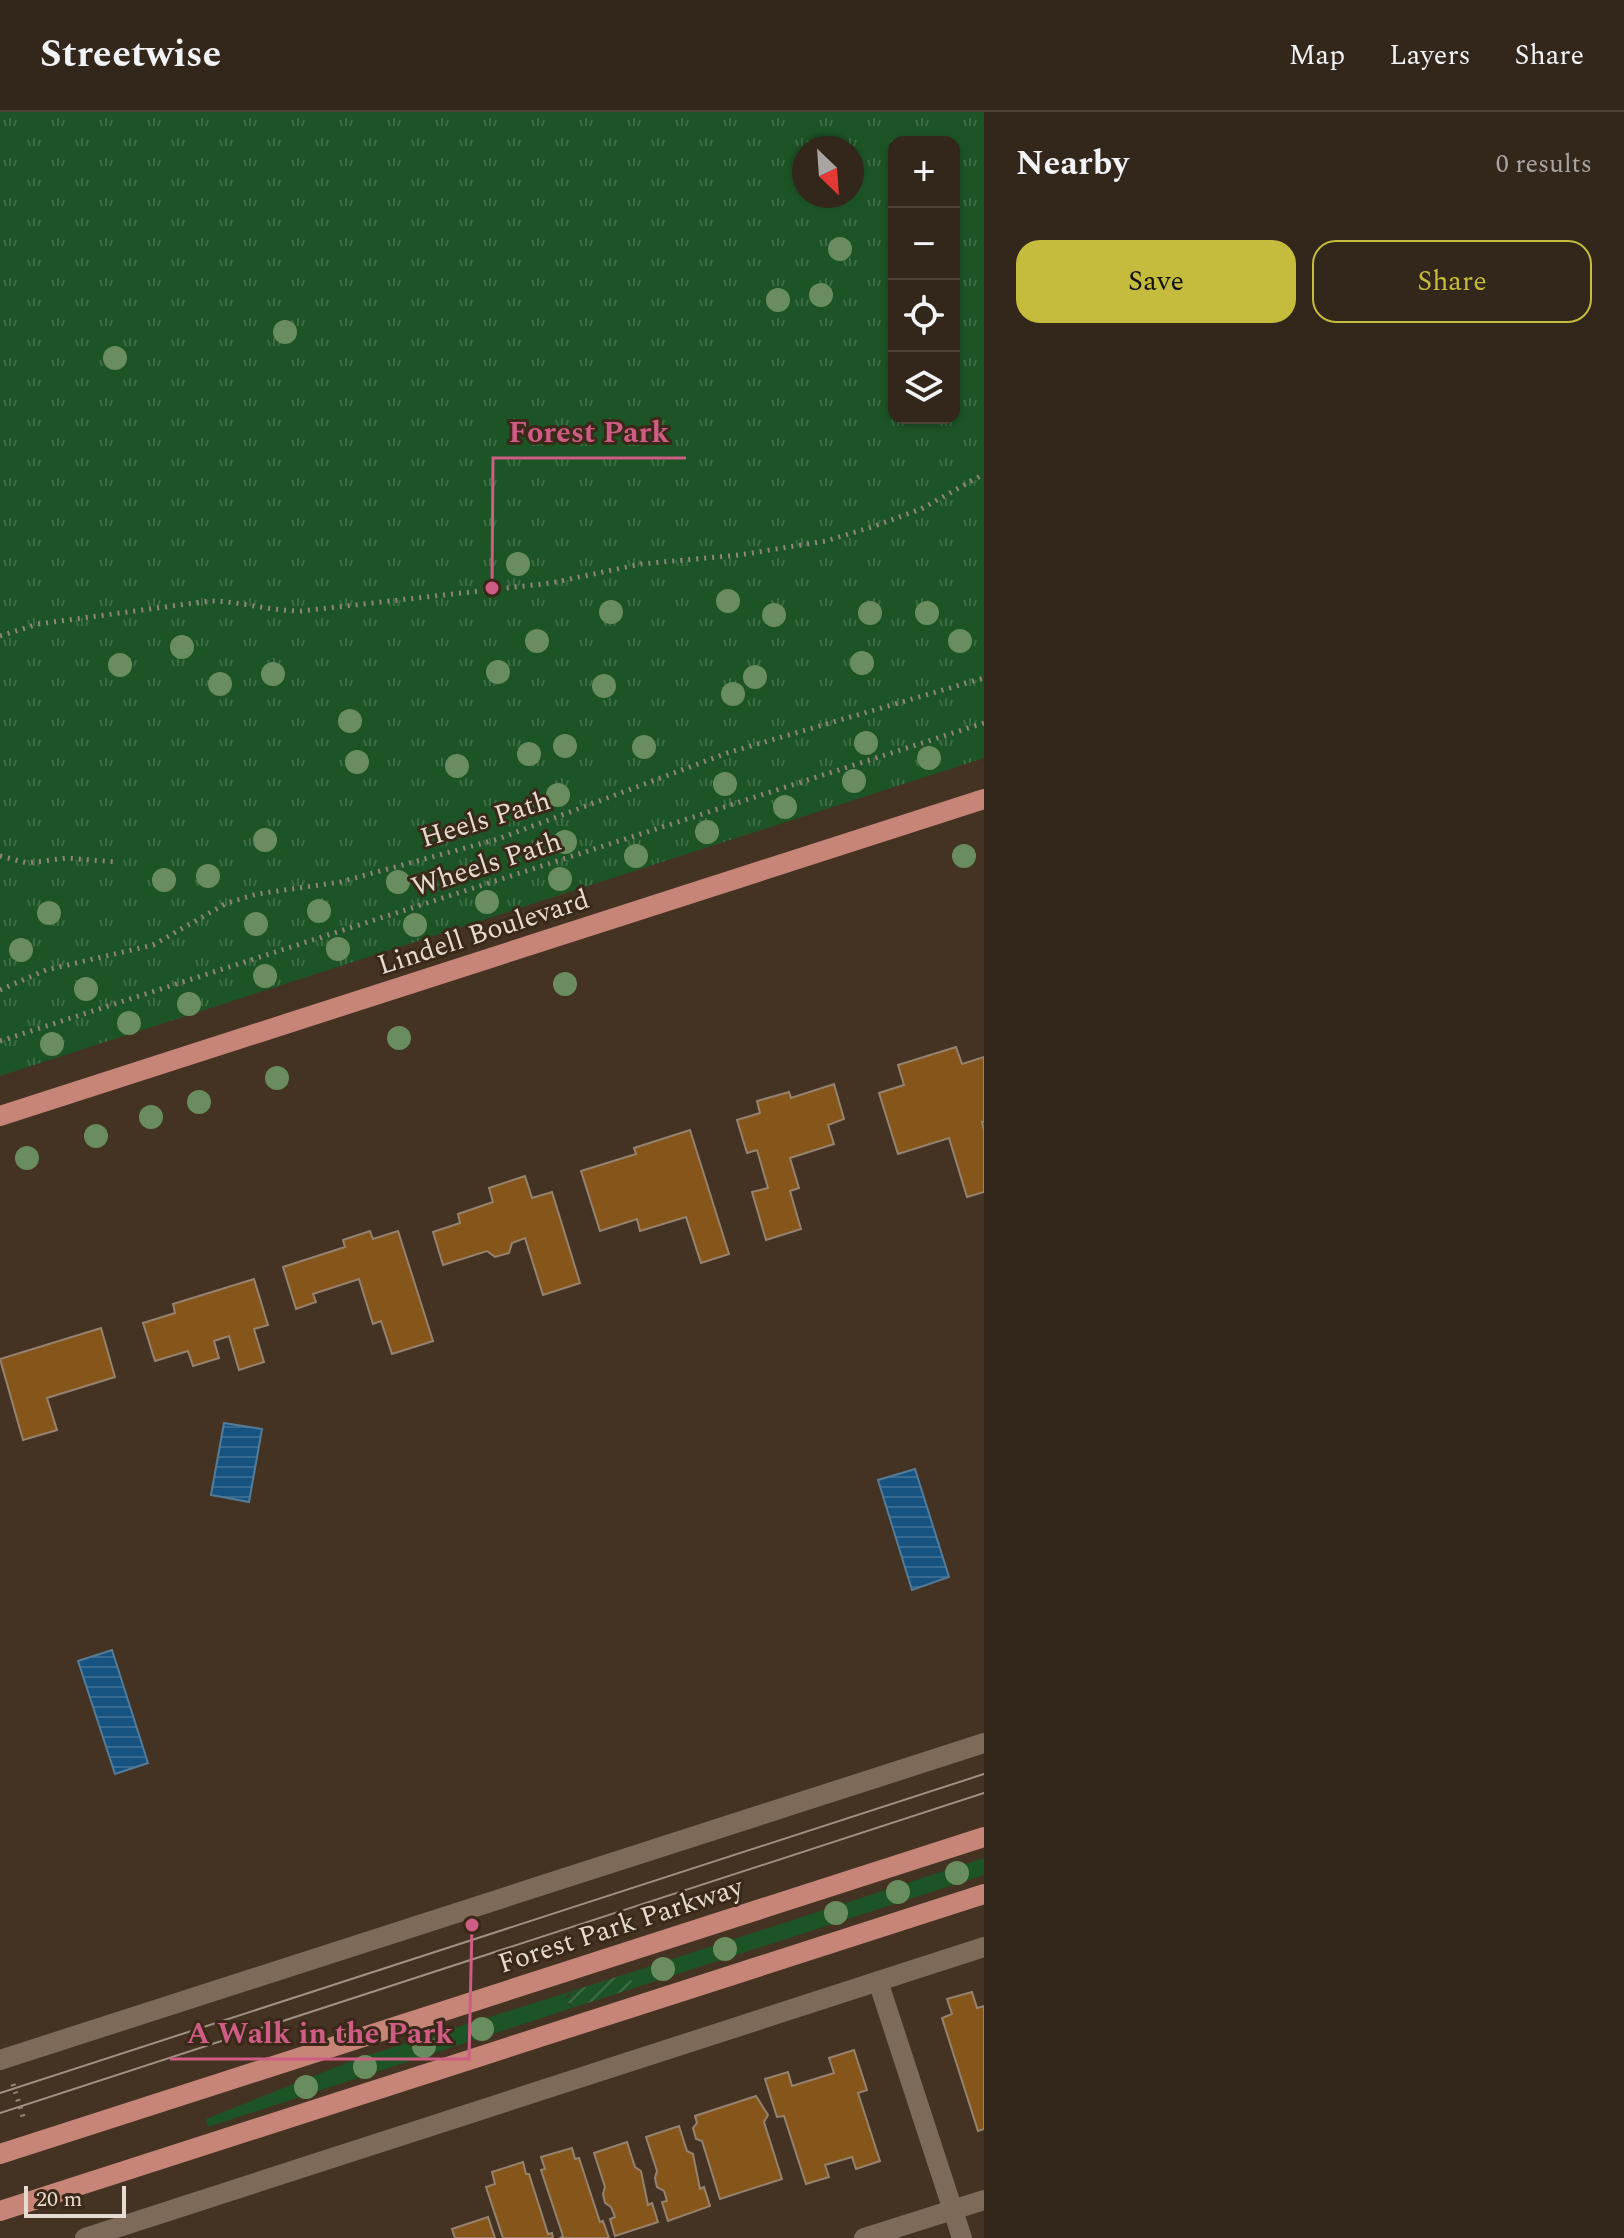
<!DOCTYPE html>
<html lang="en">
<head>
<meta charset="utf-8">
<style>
  body { margin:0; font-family:Spectral,serif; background:#3b2e23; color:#f1f3f6 }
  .controls { position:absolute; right:24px; top:24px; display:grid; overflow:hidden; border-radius:16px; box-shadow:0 2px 6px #0004 }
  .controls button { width:72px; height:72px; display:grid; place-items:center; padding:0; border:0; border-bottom:2px solid #4e4339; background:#33261a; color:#f1f3f6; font:40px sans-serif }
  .compass { position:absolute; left:792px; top:24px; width:72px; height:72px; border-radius:50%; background:#33261a; box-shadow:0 2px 6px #0004; rotate:155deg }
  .scale { position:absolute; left:24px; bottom:20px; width:102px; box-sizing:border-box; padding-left:8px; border:4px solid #e6dbd1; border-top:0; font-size:22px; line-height:28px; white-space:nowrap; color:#e6dbd1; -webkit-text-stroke:6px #3a2919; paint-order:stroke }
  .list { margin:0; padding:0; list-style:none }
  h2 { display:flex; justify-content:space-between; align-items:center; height:104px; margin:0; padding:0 32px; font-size:34px }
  h2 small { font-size:26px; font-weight:400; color:#a9a5a2 }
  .actions { display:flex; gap:16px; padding:24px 32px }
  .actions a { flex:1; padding:18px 0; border:2px solid #c5bc3d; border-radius:24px; text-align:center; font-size:28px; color:#c5bc3d }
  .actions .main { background:#c5bc3d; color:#111 }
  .icon { flex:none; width:44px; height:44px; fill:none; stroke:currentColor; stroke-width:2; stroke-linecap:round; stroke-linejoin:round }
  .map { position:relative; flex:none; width:984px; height:2126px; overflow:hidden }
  header { display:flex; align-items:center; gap:48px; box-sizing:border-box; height:112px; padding:0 40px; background:#33261a; border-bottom:2px solid #4e4339 }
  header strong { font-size:38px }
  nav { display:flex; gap:44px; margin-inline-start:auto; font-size:28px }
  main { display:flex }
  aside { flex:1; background:#33261a }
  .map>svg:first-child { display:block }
</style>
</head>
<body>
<header>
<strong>Streetwise</strong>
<nav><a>Map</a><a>Layers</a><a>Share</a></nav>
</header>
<main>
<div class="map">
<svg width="984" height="2126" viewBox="0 0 984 2126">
  <defs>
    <pattern id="park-tufts" width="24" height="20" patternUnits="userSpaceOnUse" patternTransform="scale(2)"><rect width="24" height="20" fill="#1d5426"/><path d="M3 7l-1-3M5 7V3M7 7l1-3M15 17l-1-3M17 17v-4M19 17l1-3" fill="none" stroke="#3e6c44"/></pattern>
    <pattern id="garden-furrows" width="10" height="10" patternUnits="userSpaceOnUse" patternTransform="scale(2)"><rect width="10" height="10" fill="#1d5426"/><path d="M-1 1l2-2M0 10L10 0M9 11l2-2" fill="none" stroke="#3e6c44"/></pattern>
    <pattern id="water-rules" width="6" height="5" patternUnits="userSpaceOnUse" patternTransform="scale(2)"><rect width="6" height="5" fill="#165380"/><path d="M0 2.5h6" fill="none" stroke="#386b91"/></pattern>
  </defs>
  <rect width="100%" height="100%" fill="#443323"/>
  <path fill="#1d5426" d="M984,1746V1763L628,1878L632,1872L623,1863Z
    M572,1879L566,1884L569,1893L575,1895L208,2015L206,2007L359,1946Z"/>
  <path fill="url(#park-tufts)" fill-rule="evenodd" d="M0,0H984V646L0,964ZM894,30H954V306H894ZM804,36H852V84H804Z"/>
  <path fill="url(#garden-furrows)" d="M623,1863L631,1866L632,1872L628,1878L575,1895L566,1889L572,1879Z"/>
  <path fill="url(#water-rules)" stroke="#547c98" stroke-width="2" d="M224,1311L262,1317L249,1390L211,1383Z
    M915,1357L949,1465L912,1478L878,1368Z
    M112,1538L148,1651L115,1662L78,1549Z"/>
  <path fill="#865519" stroke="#95826f" stroke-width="2" d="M956,935L962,952L984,945V1010H982L984,1018V1080L967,1085L949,1026L898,1042L879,981L904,973L898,953Z
    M834,972L844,1007L828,1013L834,1032L790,1046L799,1076L790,1079L801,1117L766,1128L752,1080L768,1076L757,1038L747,1041L737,1008L760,1001L757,989L789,980L791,986Z
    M690,1018L729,1142L701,1151L686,1105L640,1119L637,1107L600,1119L581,1059L636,1042L634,1036Z
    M525,1064L532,1086L552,1080L580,1171L543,1183L525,1126L512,1131L509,1141L495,1145L487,1139L443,1153L433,1120L460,1111L458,1102L493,1090L489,1076Z
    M370,1119L373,1127L398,1119L433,1229L392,1242L381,1209L373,1212L359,1167L313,1182L316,1190L296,1197L283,1155L345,1135L343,1128Z
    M254,1167L268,1213L254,1217L264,1250L239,1258L229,1224L214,1229L219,1246L193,1254L188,1239L155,1249L143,1211L175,1201L173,1192Z
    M101,1216L115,1265L47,1286L57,1318L23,1328L0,1247Z
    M972,1880L977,1896L984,1894V2017L978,2019L942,1906L952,1902L947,1887Z
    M854,1938L867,1978L858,1981L880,2049L856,2057L852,2045L825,2053L829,2065L806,2072L784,2004L777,2005L765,1967L788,1960L792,1974L834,1961L829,1946Z
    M756,1984L768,2003L764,2010L782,2067L720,2087L702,2029L696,2027L693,2016L697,2011L695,2004Z
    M679,2014L687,2039L693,2042L700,2077L704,2075L710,2094L668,2109L662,2090L667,2089L664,2079L657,2075L655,2066L657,2059L646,2025Z
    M627,2030L635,2055L641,2059L648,2093L652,2091L658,2110L615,2124L610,2107L615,2105L611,2095L605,2091L603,2082L605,2075L594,2041Z
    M572,2036L575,2047L579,2046L600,2110L603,2109L609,2126H560L563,2124L541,2058L545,2057L541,2045Z
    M523,2050L526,2062H529L548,2122L552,2121L553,2126H503L486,2075L495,2072L492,2060Z
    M488,2105L495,2126H455L452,2117Z"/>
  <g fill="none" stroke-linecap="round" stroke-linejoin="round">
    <path stroke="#928477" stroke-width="5" stroke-dasharray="2 6" stroke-linecap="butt" d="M0,524L38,512L209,489C240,489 269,499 301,499L551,471L641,452L739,443L826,429L875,414L921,397L984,362
      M0,744L27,751L66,746L117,750
      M0,878L46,858L153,833L227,791L257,782L340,770L498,727L727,641L984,566
      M0,929L984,611
      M13,1972L24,2008"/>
    <path stroke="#7d6a58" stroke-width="20" d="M878,1869L962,2126
      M0,1948L984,1631
      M85,2126L984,1835
      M864,2126L984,2088"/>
    <path stroke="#c68577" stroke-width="20" d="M0,1004L984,687
      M0,2042L984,1725
      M0,2099L984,1782"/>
    <path stroke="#9e9184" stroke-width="2" d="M0,1981L984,1662
      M0,2001L984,1681"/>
  </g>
  <g fill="#698d5e">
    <circle cx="840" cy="137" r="12"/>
    <circle cx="821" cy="183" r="12"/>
    <circle cx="778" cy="188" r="12"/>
    <circle cx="285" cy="220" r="12"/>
    <circle cx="115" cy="246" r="12"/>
    <circle cx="518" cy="452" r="12"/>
    <circle cx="728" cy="489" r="12"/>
    <circle cx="611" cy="500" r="12"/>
    <circle cx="870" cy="501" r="12"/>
    <circle cx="927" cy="501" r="12"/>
    <circle cx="774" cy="503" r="12"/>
    <circle cx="537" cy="529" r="12"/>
    <circle cx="960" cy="529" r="12"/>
    <circle cx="182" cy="535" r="12"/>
    <circle cx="862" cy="551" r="12"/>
    <circle cx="120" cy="553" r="12"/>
    <circle cx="498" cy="560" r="12"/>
    <circle cx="273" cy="562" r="12"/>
    <circle cx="755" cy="565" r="12"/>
    <circle cx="220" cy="572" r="12"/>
    <circle cx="604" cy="574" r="12"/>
    <circle cx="733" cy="582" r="12"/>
    <circle cx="350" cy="609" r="12"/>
    <circle cx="866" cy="631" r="12"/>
    <circle cx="565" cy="634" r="12"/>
    <circle cx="644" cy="635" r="12"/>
    <circle cx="529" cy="642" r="12"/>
    <circle cx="929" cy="646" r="12"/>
    <circle cx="357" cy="650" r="12"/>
    <circle cx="457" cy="654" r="12"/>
    <circle cx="854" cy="669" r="12"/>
    <circle cx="725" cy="672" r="12"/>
    <circle cx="558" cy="683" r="12"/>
    <circle cx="785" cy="695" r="12"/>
    <circle cx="707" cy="720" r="12"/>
    <circle cx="265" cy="728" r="12"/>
    <circle cx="565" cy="730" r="12"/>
    <circle cx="636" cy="744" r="12"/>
    <circle cx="964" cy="744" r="12"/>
    <circle cx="208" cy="764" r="12"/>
    <circle cx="560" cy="767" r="12"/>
    <circle cx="164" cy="768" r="12"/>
    <circle cx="398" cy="770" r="12"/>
    <circle cx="487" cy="790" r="12"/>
    <circle cx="319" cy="799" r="12"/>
    <circle cx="49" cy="801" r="12"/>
    <circle cx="256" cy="812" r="12"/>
    <circle cx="415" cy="813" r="12"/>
    <circle cx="338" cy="837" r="12"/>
    <circle cx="21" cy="838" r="12"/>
    <circle cx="265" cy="864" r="12"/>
    <circle cx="565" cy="872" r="12"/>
    <circle cx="86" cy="877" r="12"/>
    <circle cx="189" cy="892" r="12"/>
    <circle cx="129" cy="911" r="12"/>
    <circle cx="399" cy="926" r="12"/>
    <circle cx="52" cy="932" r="12"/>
    <circle cx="277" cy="966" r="12"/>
    <circle cx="199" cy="990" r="12"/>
    <circle cx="151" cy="1005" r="12"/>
    <circle cx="96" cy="1024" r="12"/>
    <circle cx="27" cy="1046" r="12"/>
    <circle cx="957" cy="1761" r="12"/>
    <circle cx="898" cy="1780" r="12"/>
    <circle cx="836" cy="1801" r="12"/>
    <circle cx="725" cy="1837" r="12"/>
    <circle cx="663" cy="1857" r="12"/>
    <circle cx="482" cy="1917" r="12"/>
    <circle cx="424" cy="1934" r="12"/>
    <circle cx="365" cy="1955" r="12"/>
    <circle cx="306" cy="1975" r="12"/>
  </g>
  <g text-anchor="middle" stroke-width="6" stroke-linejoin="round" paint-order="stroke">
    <g font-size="28" fill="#e6dbd1" stroke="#3a2919">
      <text transform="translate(485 706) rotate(-17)" y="10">Heels Path</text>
      <text transform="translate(486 751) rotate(-18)" y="10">Wheels Path</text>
      <text transform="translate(483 819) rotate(-18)" y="10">Lindell Boulevard</text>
      <text transform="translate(620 1812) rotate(-18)" y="10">Forest Park Parkway</text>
    </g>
  </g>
  <path fill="none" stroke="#cf5c84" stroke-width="3" d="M492 476L493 346H686M472 1813L469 1947H170"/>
  <g fill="#cf5c84" stroke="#3a2919" stroke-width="3">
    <circle cx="492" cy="476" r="8"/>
    <circle cx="472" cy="1813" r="8"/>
  </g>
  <g font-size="30" text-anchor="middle" font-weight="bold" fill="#cf5c84" stroke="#3a2919" stroke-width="6" stroke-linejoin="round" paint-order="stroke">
    <text x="589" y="330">Forest Park</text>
    <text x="320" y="1931">A Walk in the Park</text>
  </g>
</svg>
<div class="controls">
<button>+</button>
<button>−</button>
<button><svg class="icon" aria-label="locate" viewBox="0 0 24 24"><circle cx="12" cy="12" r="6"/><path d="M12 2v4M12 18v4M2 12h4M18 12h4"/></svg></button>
<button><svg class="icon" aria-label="layers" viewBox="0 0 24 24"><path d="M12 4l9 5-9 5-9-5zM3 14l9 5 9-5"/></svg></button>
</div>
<svg class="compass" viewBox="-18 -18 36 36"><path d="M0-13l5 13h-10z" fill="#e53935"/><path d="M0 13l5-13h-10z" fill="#a9a5a2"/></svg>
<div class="scale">20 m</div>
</div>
<aside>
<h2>Nearby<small>0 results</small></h2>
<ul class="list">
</ul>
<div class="actions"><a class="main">Save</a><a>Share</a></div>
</aside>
</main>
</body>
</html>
